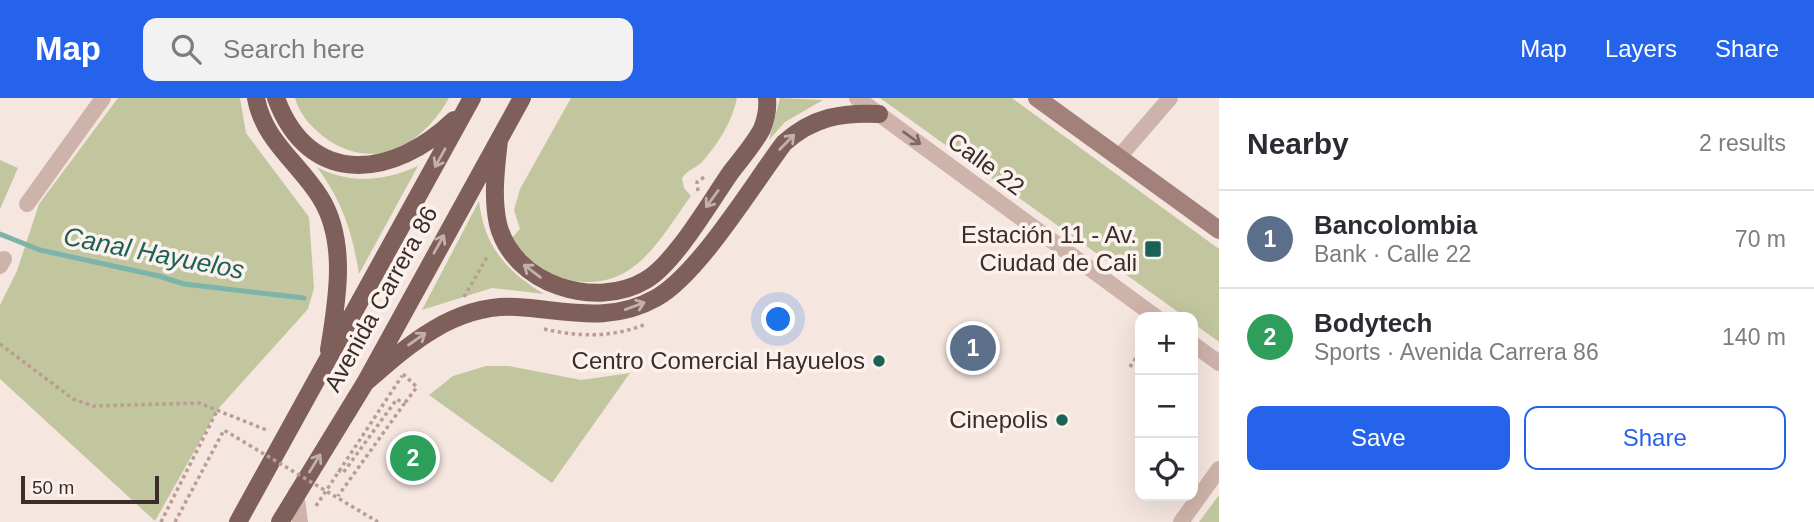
<!DOCTYPE html>
<html lang="en">
<head>
<meta charset="utf-8">
<style>
  body { margin:0; font-family:Helvetica,sans-serif; background:#f2f2f3; color:#2b2b33 }
  .controls { position:absolute; right:21px; bottom:21px; display:grid; overflow:hidden; border-radius:14px; box-shadow:0 7px 28px #0002 }
  .controls button { width:63px; height:63px; display:grid; place-items:center; padding:0; border:0; border-bottom:2px solid #e1e1e2; background:#fff; color:#2b2b33; font:35px sans-serif }
  .scale { position:absolute; left:21px; bottom:18px; width:138px; box-sizing:border-box; padding-left:7px; border:4px solid #3c2c2a; border-top:0; font-size:19px; line-height:24px; white-space:nowrap; color:#3c2c2a; -webkit-text-stroke:5px #fcf2ed; paint-order:stroke }
  .you { position:absolute; left:779px; top:222px; width:24px; height:24px; margin:-18px; border:5px solid #fff; border-radius:50%; background:#1a73e8; box-shadow:0 0 0 10px #1a73e833 }
  .badge { display:grid; place-items:center; width:46px; height:46px; border-radius:50%; background:#2563eb; color:#fff; font-size:23px; font-weight:700 }
  .pin { position:absolute; translate:-50% -50%; border:4px solid #fff; box-shadow:0 2px 7px #0006 }
  .list { margin:0; padding:0; list-style:none }
  h2 { display:flex; justify-content:space-between; align-items:center; height:91px; margin:0; padding:0 28px; font-size:30px }
  h2 small { font-size:23px; font-weight:400; color:#7c7c81 }
  .list li { display:grid; grid-template-columns:46px 1fr auto; gap:21px; align-items:center; box-sizing:border-box; height:98px; padding:0 28px; border-top:2px solid #e1e1e2 }
  .list b { display:block; font-size:26px; white-space:nowrap }
  .list p { margin:0; font-size:23px; white-space:nowrap; color:#7c7c81 }
  .list em { font-size:23px; font-style:normal; color:#7c7c81 }
  .actions { display:flex; gap:14px; padding:21px 28px }
  .actions a { flex:1; padding:16px 0; border:2px solid #2563eb; border-radius:14px; text-align:center; font-size:24px; color:#2563eb }
  .actions .main { background:#2563eb; color:#fff }
  .icon { flex:none; width:38px; height:38px; fill:none; stroke:currentColor; stroke-width:2; stroke-linecap:round; stroke-linejoin:round }
  .map { position:relative; flex:none; width:1219px; height:424px; overflow:hidden }
  header { display:flex; align-items:center; gap:42px; box-sizing:border-box; height:98px; padding:0 35px; background:#2563eb; color:#fff }
  header strong { font-size:33px }
  nav { display:flex; gap:38px; margin-inline-start:auto; font-size:24px }
  .search { width:490px; height:63px; background:#f2f2f3; display:flex; align-items:center; gap:18px; box-sizing:border-box; padding:0 24px; border-radius:14px; color:#7c7c81; font-size:26px }
  main { display:flex }
  aside { flex:1; background:#fff }
  .map>svg:first-child { display:block }
</style>
</head>
<body>
<header>
<strong>Map</strong>
<div class="search"><svg class="icon" aria-label="search" viewBox="0 0 24 24"><circle cx="10" cy="10" r="6"/><path d="M15 15l6 6"/></svg>Search here</div>
<nav><a>Map</a><a>Layers</a><a>Share</a></nav>
</header>
<main>
<div class="map">
<svg width="1219" height="424" viewBox="0 0 1219 424">
  <rect width="100%" height="100%" fill="#f5e6e0"/>
  <path fill="#c1c69e" d="M118,0H240L246,35L309,119L314,190L308,211L218,311L155,423L0,281V207L17,173L39,106Z
    M295,0H449C423,46 377,74 328,42C313,31 300,18 295,0Z
    M571,0H737C732,24 719,44 703,63C697,70 688,71 682,80L684,90L691,98C673,122 654,156 629,172C586,199 538,177 511,141L520,131L514,112L520,91Z
    M780,0L823,2L785,24L769,42Z
    M880,0H1012L1219,151V244L1193,225V219H1185Z
    M0,62L18,70L0,111Z
    M418,68L359,176C352,133 343,105 317,69C351,87 384,83 418,68Z
    M479,103C484,148 506,173 544,196L492,190L422,212Z
    M486,268H509L581,282L630,275L552,385L429,297L453,278Z
    M1219,397V424H1199Z"/>
  <g fill="none" stroke-linecap="round" stroke-linejoin="round">
    <path stroke="#7db4aa" stroke-width="5" d="M0,136L40,152L159,178L184,186L304,200"/>
    <path stroke="#ba9c94" stroke-width="3.5" stroke-dasharray="3.5 3.5" stroke-linecap="butt" d="M698,93L697,84L706,78
      M464,199L487,159
      M544,231C579,239 612,240 646,226
      M0,246L73,301L93,308L199,305L269,333
      M1130,269L1139,255
      M403,276L417,289L404,306
      M338,372L343,375L397,301L404,306L338,398
      M316,408L402,278
      M161,424L218,311
      M175,424L224,332L249,347"/>
    <path stroke="#ceb3aa" stroke-width="16" d="M857,0L1156,219
      M1119,59L1170,0
      M27,106L103,0
      M0,168L4,161
      M1193,246L1219,265
      M296,395L300,424
      M1181,424L1219,371"/>
    <path stroke="#a3817b" stroke-width="18" d="M1037,0L1219,132"/>
    <path stroke="#7e5f5a" stroke-width="18" d="M256,0C264,43 298,64 320,99C348,143 337,203 329,252
      M276,0C309,91 394,80 454,22
      M499,42C496,69 492,99 498,126C513,187 596,212 646,182C675,165 710,104 731,74C741,61 754,46 762,31C766,21 768,10 767,0
      M365,285C408,247 455,205 517,209C566,212 610,226 656,200C699,176 753,86 784,45C813,19 842,14 879,16
      M238,424L472,0
      M280,424L365,285L522,0"/>
    <path stroke="#ba9c94" stroke-width="3.5" stroke-dasharray="3.5 3.5" stroke-linecap="butt" d="M249,347L378,424"/>
  </g>
  <defs><path id="oneway-shaft" d="M-6 0H5M1.5-3L5.5 0L1.5 3" fill="none" stroke-width="1.6" stroke-linecap="round" stroke-linejoin="round" transform="scale(1.75)"/></defs>
  <use stroke="#7e6964" href="#oneway-shaft" transform="translate(912 40) rotate(36)"/>
  <g stroke="#c3b0ab">
    <use href="#oneway-shaft" transform="translate(787 44) rotate(-46)"/>
    <use href="#oneway-shaft" transform="translate(440 60) rotate(119)"/>
    <use href="#oneway-shaft" transform="translate(712 101) rotate(126)"/>
    <use href="#oneway-shaft" transform="translate(439 146) rotate(-61)"/>
    <use href="#oneway-shaft" transform="translate(532 173) rotate(-143)"/>
    <use href="#oneway-shaft" transform="translate(635 208) rotate(-20)"/>
    <use href="#oneway-shaft" transform="translate(417 241) rotate(-35)"/>
    <use href="#oneway-shaft" transform="translate(315 365) rotate(-58)"/>
  </g>
  <g fill="#1c6156" stroke="#fcf2ed" stroke-width="2.5">
    <rect x="1144" y="142" width="18" height="18" rx="3.5"/>
    <circle cx="879" cy="263" r="7"/>
    <circle cx="1062" cy="322" r="7"/>
  </g>
  <g text-anchor="middle" stroke-width="7" stroke-linejoin="round" paint-order="stroke">
    <g font-size="24" fill="#3c2c2a" stroke="#fcf2ed">
      <text transform="translate(986 66) rotate(36)" y="8">Calle 22</text>
      <text transform="translate(381 201) rotate(-61)" y="8">Avenida Carrera 86</text>
    </g>
    <g font-size="24" fill="#3c2c2a" stroke="#fcf2ed" text-anchor="end">
      <text x="1137" y="145">Estación 11 - Av.<tspan x="1137" dy="28">Ciudad de Cali</tspan></text>
      <text x="865" y="271">Centro Comercial Hayuelos</text>
      <text x="1048" y="330">Cinepolis</text>
    </g>
    <g font-size="26" font-style="italic" fill="#1c6156" stroke="#fcf2ed">
      <text transform="translate(154 155) rotate(11)" y="9">Canal Hayuelos</text>
    </g>
  </g>
</svg>
<div class="controls">
<button>+</button>
<button>−</button>
<button><svg class="icon" aria-label="locate" viewBox="0 0 24 24"><circle cx="12" cy="12" r="6"/><path d="M12 2v4M12 18v4M2 12h4M18 12h4"/></svg></button>
</div>
<div class="scale">50 m</div>
<div class="you"></div>
<div class="pin badge" style="left:973px;top:250px;background:#5c6f8a">1</div>
<div class="pin badge" style="left:413px;top:360px;background:#2e9e5b">2</div>
</div>
<aside>
<h2>Nearby<small>2 results</small></h2>
<ul class="list">
<li><span class="badge" style="background:#5c6f8a">1</span><div><b>Bancolombia</b><p>Bank · Calle 22</p></div><em>70 m</em></li>
<li><span class="badge" style="background:#2e9e5b">2</span><div><b>Bodytech</b><p>Sports · Avenida Carrera 86</p></div><em>140 m</em></li>
</ul>
<div class="actions"><a class="main">Save</a><a>Share</a></div>
</aside>
</main>
</body>
</html>
